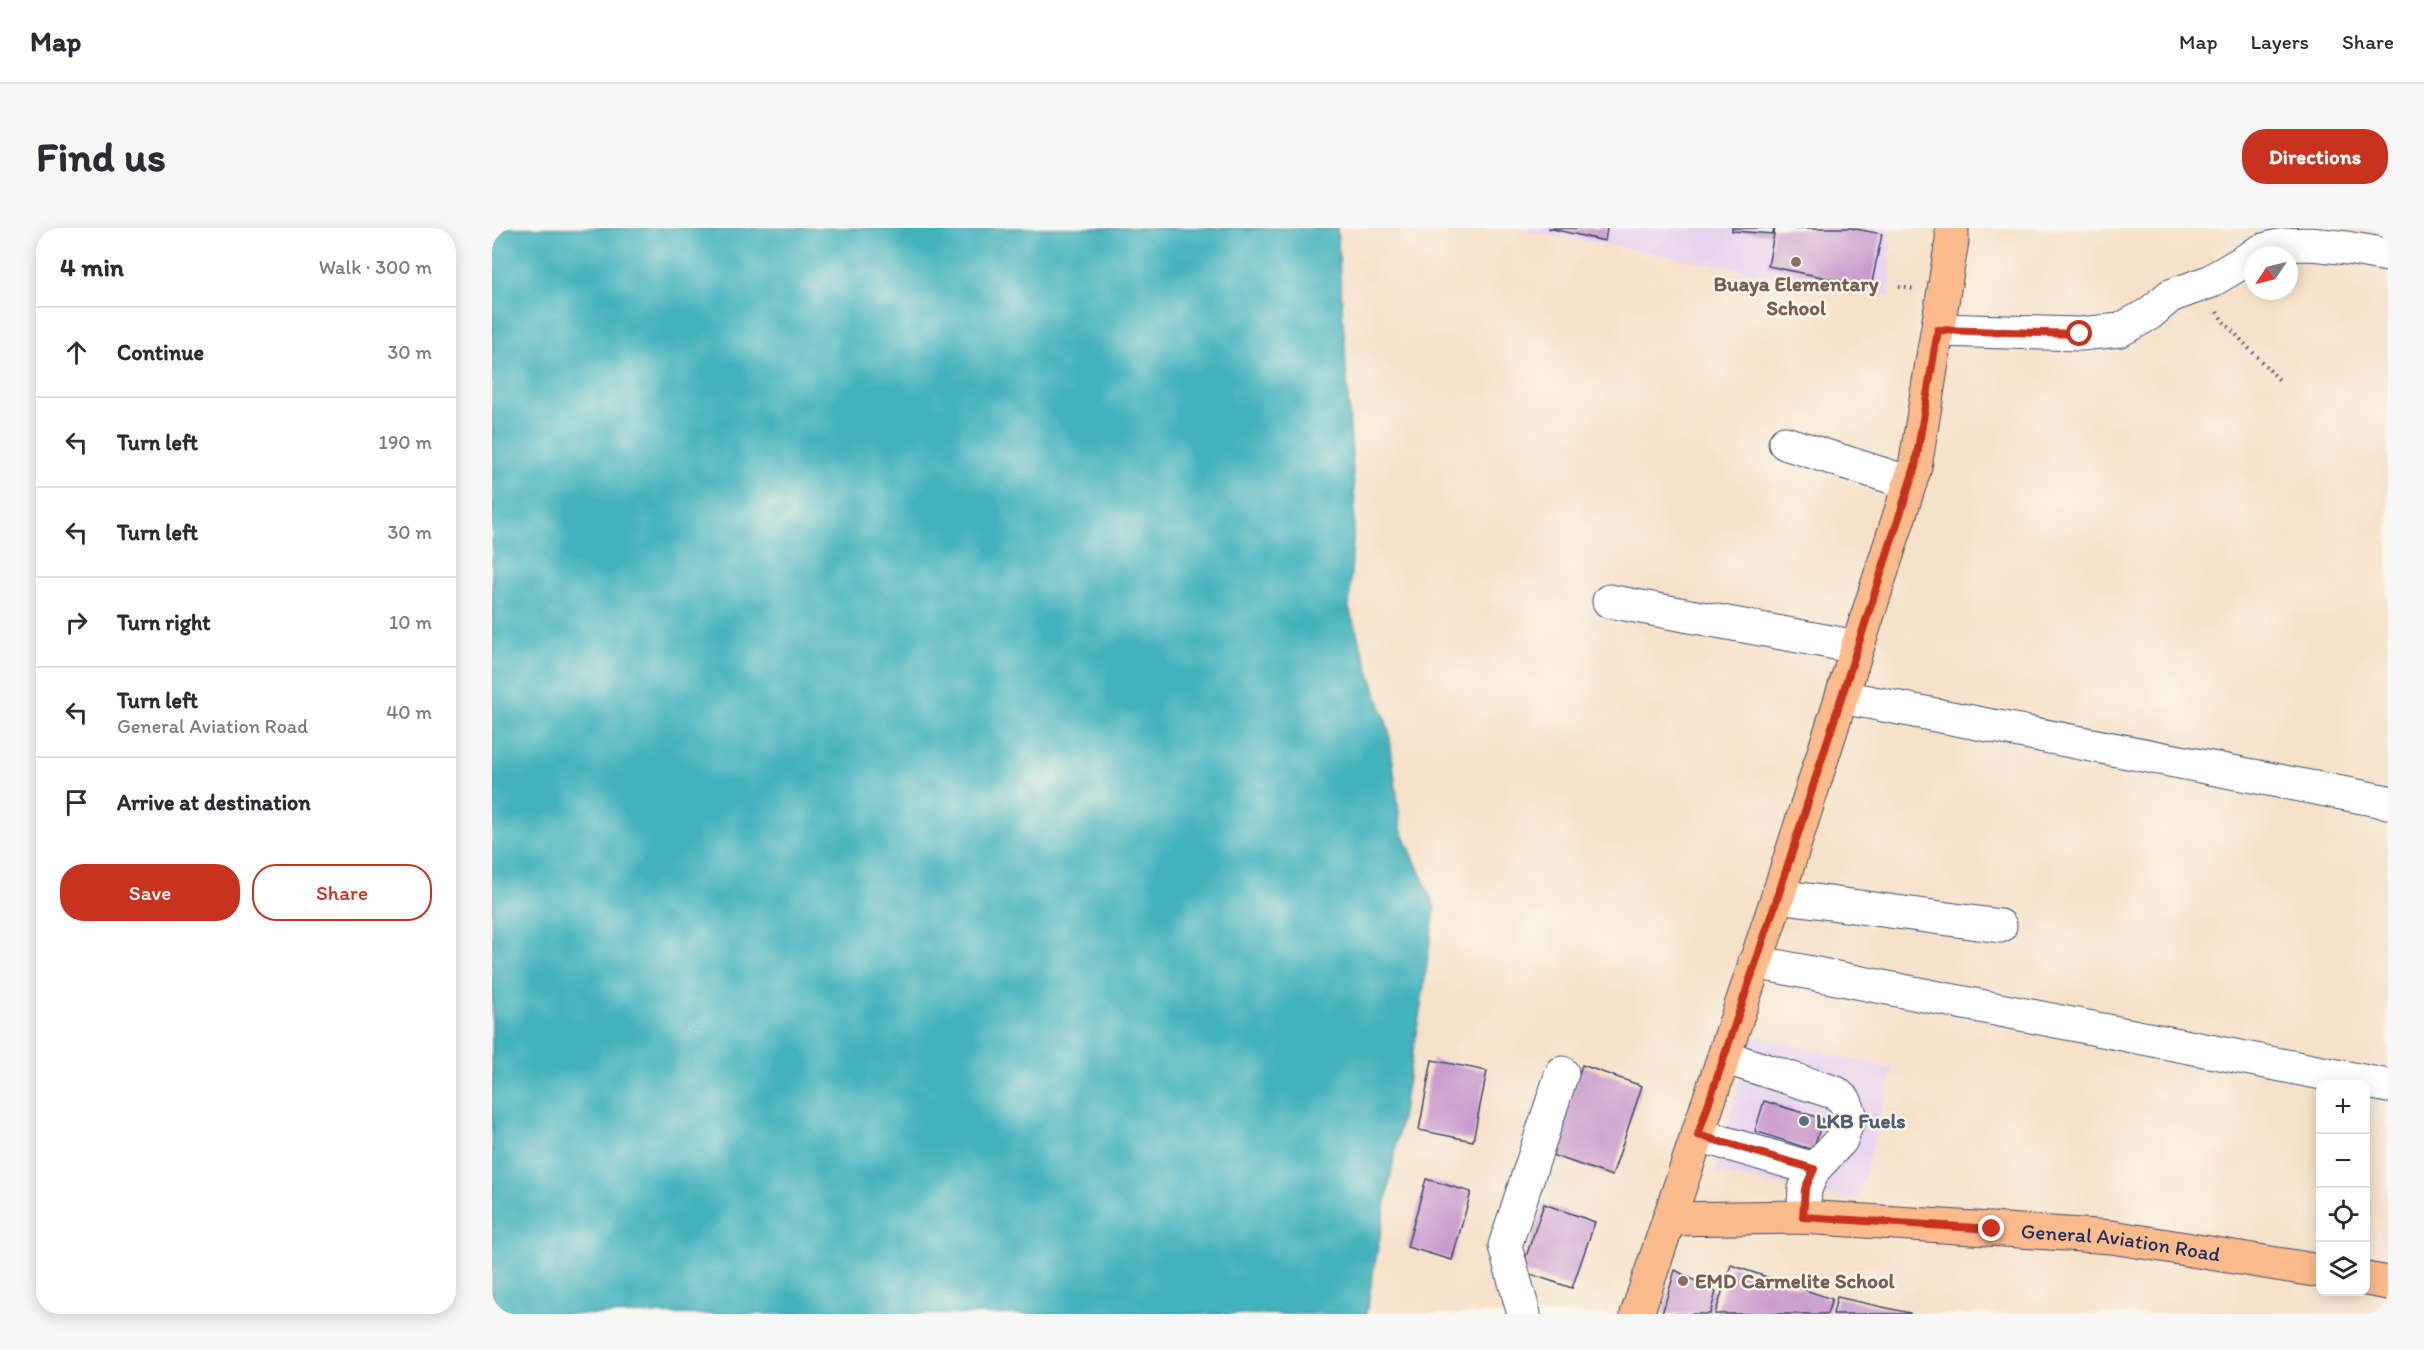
<!DOCTYPE html>
<html lang="en">
<head>
<meta charset="utf-8">
<style>
  body { margin:0; font-family:Itim,sans-serif; background:#f7f7f7; color:#2b2b33 }
  .controls { position:absolute; right:18px; bottom:18px; display:grid; overflow:hidden; border-radius:12px; box-shadow:0 3px 15px #0003 }
  .controls button { width:54px; height:54px; display:grid; place-items:center; padding:0; border:0; border-bottom:2px solid #e1e1e2; background:#fff; color:#2b2b33; font:30px sans-serif }
  .compass { position:absolute; left:1752px; top:18px; width:54px; height:54px; border-radius:50%; background:#fff; box-shadow:0 3px 15px #0003; rotate:235deg }
  .stop { position:absolute; width:18px; height:18px; margin:-14px; border:4px solid #c8321e; border-radius:50%; background:#fff }
  .stop.end { background:#c8321e; border-color:#fff; box-shadow:0 2px 6px #0008 }
  .list { margin:0; padding:0; list-style:none }
  h2 { display:flex; justify-content:space-between; align-items:center; height:78px; margin:0; padding:0 24px; font-size:26px }
  h2 small { font-size:20px; font-weight:400; color:#7c7c81 }
  .list li { display:grid; grid-template-columns:39px 1fr auto; gap:18px; align-items:center; box-sizing:border-box; height:90px; padding:0 24px; border-top:2px solid #e1e1e2 }
  .list b { display:block; font-size:22px; white-space:nowrap }
  .list p { margin:0; font-size:20px; white-space:nowrap; color:#7c7c81 }
  .list em { font-size:20px; font-style:normal; color:#7c7c81 }
  .actions { display:flex; gap:12px; padding:18px 24px }
  .actions a { flex:1; padding:14px 0; border:2px solid #c8321e; border-radius:24px; text-align:center; font-size:21px; color:#c8321e }
  .actions .main { background:#c8321e; color:#fff }
  .icon { flex:none; width:33px; height:33px; fill:none; stroke:currentColor; stroke-width:2; stroke-linecap:round; stroke-linejoin:round }
  .map { position:relative; flex:none; width:1896px; height:1086px; overflow:hidden; border-radius:24px }
  header { display:flex; align-items:center; gap:36px; box-sizing:border-box; height:84px; padding:0 30px; background:#fff; border-bottom:2px solid #e1e1e2 }
  header strong { font-size:28px }
  nav { display:flex; gap:33px; margin-inline-start:auto; font-size:21px }
  .intro { display:flex; align-items:center; justify-content:space-between; box-sizing:border-box; height:144px; padding:0 36px }
  h1 { margin:0; font-size:42px }
  .button { padding:15px 27px; border-radius:24px; background:#c8321e; color:#fff; font-size:21px; font-weight:700 }
  main { display:flex; gap:36px; padding:0 36px }
  aside { flex:1; background:#fff; border-radius:24px; box-shadow:0 3px 15px #0003 }
  .map>svg:first-child { display:block }
</style>
</head>
<body>
<header>
<strong>Map</strong>
<nav><a>Map</a><a>Layers</a><a>Share</a></nav>
</header>
<div class="intro"><h1>Find us</h1><a class="button">Directions</a></div>
<main>
<aside>
<h2>4 min<small>Walk · 300 m</small></h2>
<ul class="list">
<li><svg class="icon" aria-label="ahead" viewBox="0 0 24 24"><path d="M12 20V5M6 11l6-6 6 6"/></svg><div><b>Continue</b></div><em>30 m</em></li>
<li><svg class="icon" aria-label="left" viewBox="0 0 24 24"><path d="M17 20v-9H6M10 6l-5 5 5 5"/></svg><div><b>Turn left</b></div><em>190 m</em></li>
<li><svg class="icon" aria-label="left" viewBox="0 0 24 24"><path d="M17 20v-9H6M10 6l-5 5 5 5"/></svg><div><b>Turn left</b></div><em>30 m</em></li>
<li><svg class="icon" aria-label="right" viewBox="0 0 24 24"><path d="M7 20v-9h11M14 6l5 5-5 5"/></svg><div><b>Turn right</b></div><em>10 m</em></li>
<li><svg class="icon" aria-label="left" viewBox="0 0 24 24"><path d="M17 20v-9H6M10 6l-5 5 5 5"/></svg><div><b>Turn left</b><p>General Aviation Road</p></div><em>40 m</em></li>
<li><svg class="icon" aria-label="arrive" viewBox="0 0 24 24"><path d="M6 21V4h12l-3 4 3 4H6"/></svg><div><b>Arrive at destination</b></div></li>
</ul>
<div class="actions"><a class="main">Save</a><a>Share</a></div>
</aside>
<div class="map">
<svg width="1896" height="1086" viewBox="0 0 1896 1086">
  <rect width="100%" height="100%" fill="#fbf7ec"/>
  <filter id="ink" filterUnits="userSpaceOnUse"><feTurbulence type="fractalNoise" baseFrequency=".0167" numOctaves="2"/><feDisplacementMap in="SourceGraphic" scale="12" xChannelSelector="R" yChannelSelector="G"/><feConvolveMatrix kernelMatrix="1 2 1 2 8 2 1 2 1" color-interpolation-filters="sRGB"/></filter>
  <filter id="wash" filterUnits="userSpaceOnUse"><feTurbulence type="fractalNoise" baseFrequency=".008" numOctaves="4" result="noise"/><feDisplacementMap in="SourceGraphic" scale="24" xChannelSelector="R" yChannelSelector="G"/><feGaussianBlur stdDeviation="1.35" result="paint"/><feColorMatrix in="noise" values="0 0 0 0 0 0 0 0 0 0 0 0 0 0 0 0 0 1.4 0 .05"/><feComposite in="paint" operator="in"/></filter>
  <g filter="url(#wash)">
    <rect width="100%" height="100%" fill="#f6e1c9"/>
    <path fill="#e7d2ef" d="M1019,0H1397L1399,68Z
      M1259,807L1402,841L1365,973L1223,944Z"/>
    <path fill="#43b2bd" stroke="#2f708e" stroke-width="1.5" d="M0,0H845L863,276L857,381L897,503L909,601L943,679L929,778L874,1086H0Z"/>
    <g id="blocks">
      <path fill="#c999cc" d="M1056,0H1115L1113,13Z
        M1240,0H1282L1281,6L1240,3Z
        M1283,0H1359L1390,6L1379,59L1276,38Z
        M940,832L995,843L981,913L927,902Z
        M1090,837L1150,858L1120,948L1060,927Z
        M1272,873L1331,891L1321,922L1263,903Z
        M934,951L979,964L960,1032L915,1019Z
        M1052,976L1103,994L1080,1060L1029,1043Z
        M1239,1037L1340,1071L1335,1086H1223Z
        M1183,1042L1224,1064L1218,1086H1170Z
        M1345,1069L1418,1085V1086H1341Z"/>
    </g>
  </g>
  <g filter="url(#ink)">
    <use href="#blocks" fill-opacity="0" stroke="#3c4a6e" stroke-width="1.5"/>
    <g fill="none" stroke-linecap="round" stroke-linejoin="round">
      <g stroke="#3c4a6e" stroke-width="35">
        <path id="minor" d="M1762,27C1796,6 1858,21 1896,27
          M1446,102L1588,106L1628,102L1657,86L1678,68L1717,54L1761,28
          M1293,215L1418,255
          M1117,373L1365,419
          M1350,469L1896,574
          M1286,668L1508,698
          M1263,734L1896,858
          M1232,829L1344,865L1353,873L1358,886L1349,912L1322,941L1313,961L1311,989
          M1206,907L1322,941
          M1032,1086L1013,1018L1070,845"/>
      </g>
      <g stroke="#3c4a6e" stroke-width="35">
        <g id="major">
          <path id="s1" d="M1177,991L1311,989L1620,1009L1828,1043"/>
          <path d="M1874,1051L1896,1055"/>
          <path d="M1145,1086L1286,668L1423,239L1460,13V0"/>
        </g>
      </g>
      <path stroke="#3c4a6e" stroke-width="4" stroke-dasharray="1.5 4.5" stroke-linecap="butt" d="M1407,59L1422,61
        M1725,84L1731,93L1789,154"/>
      <use href="#minor" stroke="#fff" stroke-width="33"/>
      <use href="#major" stroke="#fbbb8c" stroke-width="33"/>
    </g>
  </g>
  <g fill="none" stroke-linecap="round" stroke-linejoin="round" filter="url(#ink)">
    <path stroke="#c8321e" stroke-width="8" d="M1500,1001L1311,989L1313,961L1322,941L1206,907L1286,668L1423,239L1446,102L1588,106"/>
  </g>
  <g fill="#8d6e63" stroke="#fbf7ec" stroke-width="2">
    <circle cx="1304" cy="34" r="6"/>
    <circle cx="1191" cy="1053" r="6"/>
  </g>
  <circle fill="#5c6f8a" stroke="#fbf7ec" stroke-width="2" cx="1312" cy="893" r="6"/>
  <g text-anchor="middle" stroke-width="4.5" stroke-linejoin="round" paint-order="stroke">
    <g font-size="21" font-weight="bold" fill="#785e54" stroke="#fbf7ec">
      <text x="1304" y="63">Buaya Elementary<tspan x="1304" dy="24">School</tspan></text>
      <text x="1203" y="1060" text-anchor="start">EMD Carmelite School</text>
    </g>
    <g font-size="21" font-weight="bold" fill="#4e5e75" stroke="#fbf7ec" text-anchor="start">
      <text x="1324" y="900">LKB Fuels</text>
    </g>
    <g font-size="21" fill="#1b2f5e" stroke="#fbf7ec">
      <text dy="7" stroke="none"><textPath href="#s1" startOffset="453">General Aviation Road</textPath></text>
    </g>
  </g>
</svg>
<div class="controls">
<button>+</button>
<button>−</button>
<button><svg class="icon" aria-label="locate" viewBox="0 0 24 24"><circle cx="12" cy="12" r="6"/><path d="M12 2v4M12 18v4M2 12h4M18 12h4"/></svg></button>
<button><svg class="icon" aria-label="layers" viewBox="0 0 24 24"><path d="M12 4l9 5-9 5-9-5zM3 14l9 5 9-5"/></svg></button>
</div>
<svg class="compass" viewBox="-18 -18 36 36"><path d="M0-13l5 13h-10z" fill="#e53935"/><path d="M0 13l5-13h-10z" fill="#7c7c81"/></svg>
<div class="stop" style="left:1588px;top:106px"></div>
<div class="stop end" style="left:1500px;top:1001px"></div>
</div>
</main>
</body>
</html>
